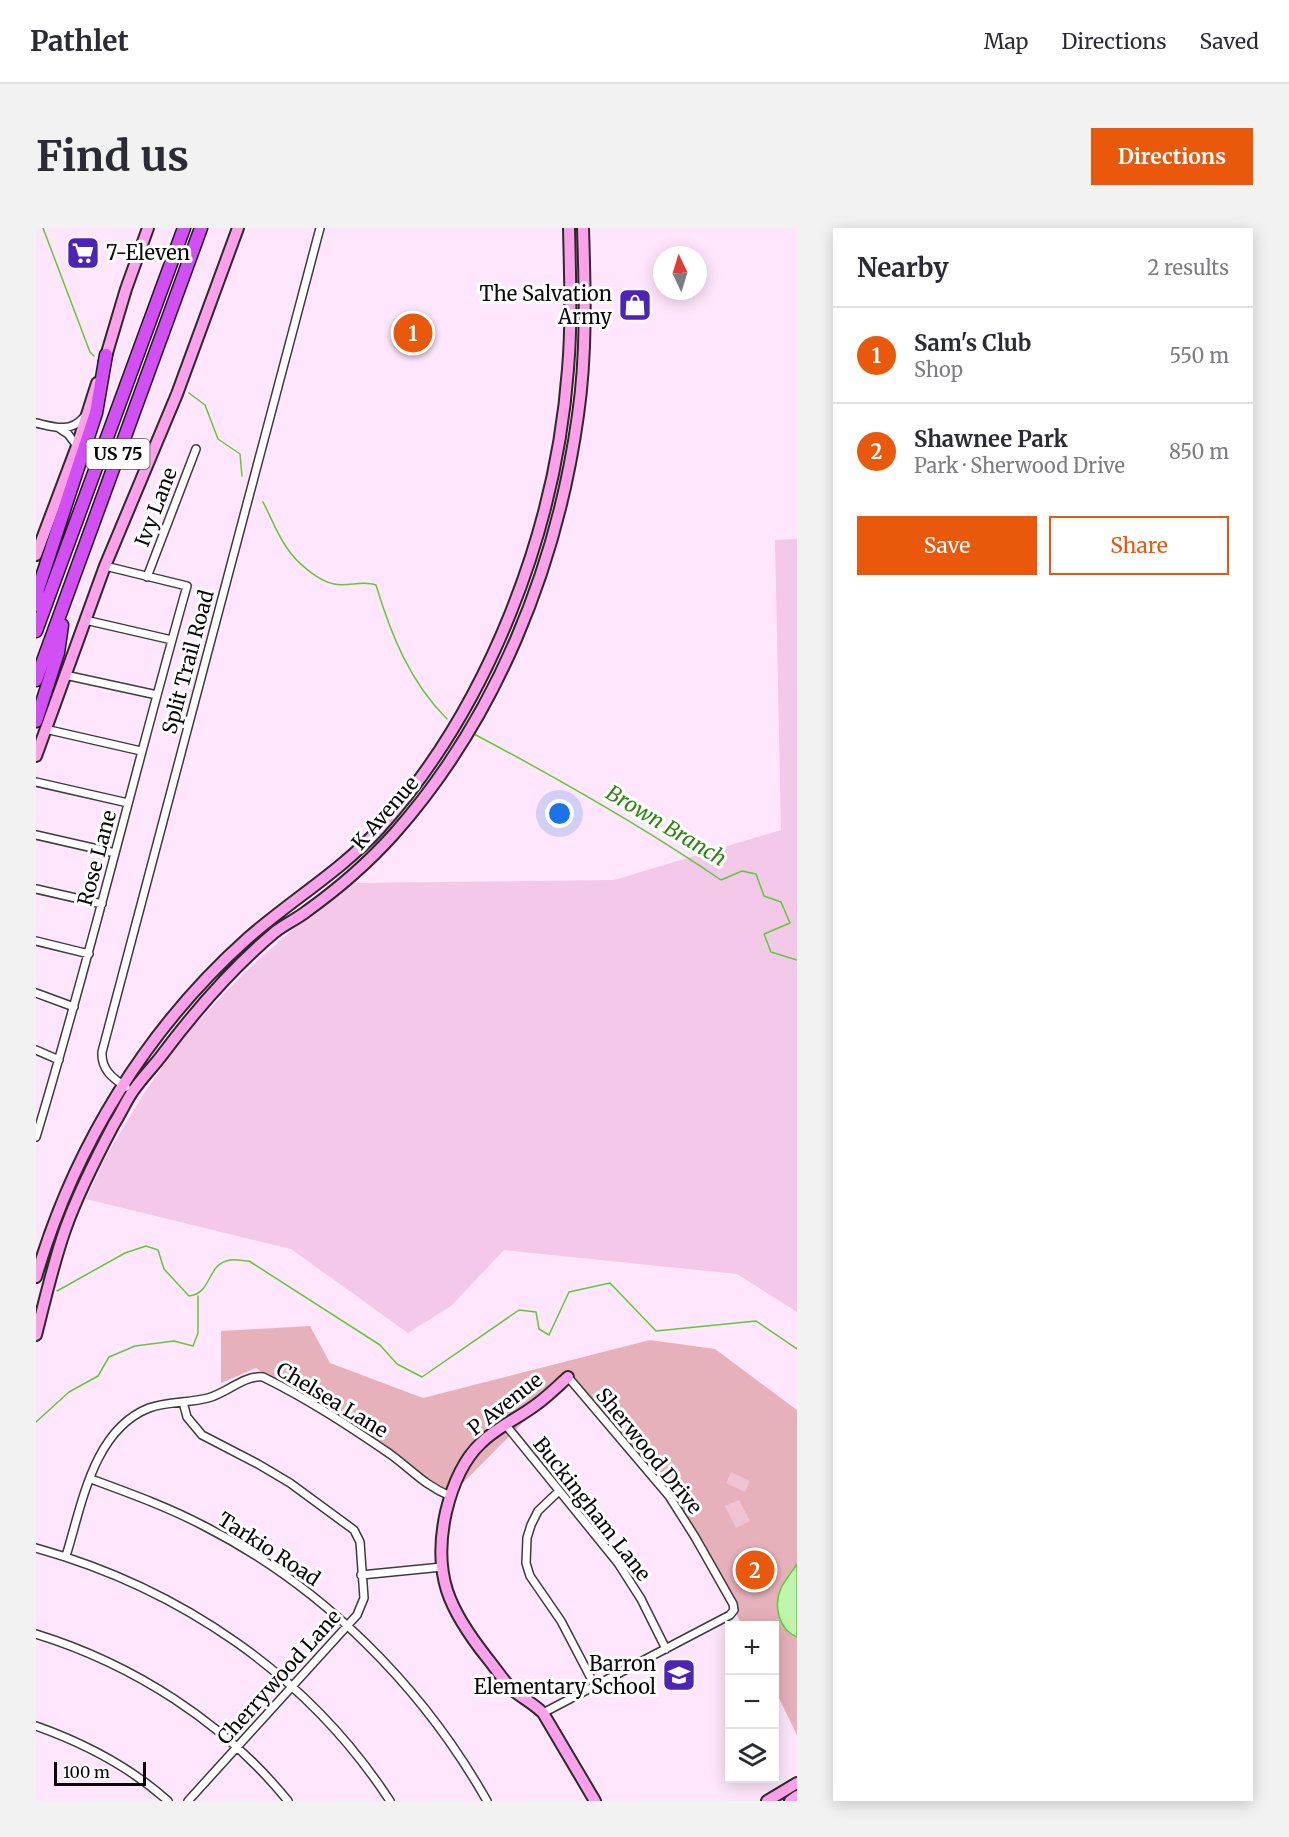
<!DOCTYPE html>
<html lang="en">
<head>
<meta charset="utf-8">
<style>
  body { margin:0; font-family:Merriweather,serif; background:#f2f2f3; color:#2b2b33 }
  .controls { position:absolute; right:18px; bottom:18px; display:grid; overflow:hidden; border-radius:0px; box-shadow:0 3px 15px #0003 }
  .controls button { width:54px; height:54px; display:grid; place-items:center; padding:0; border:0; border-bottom:2px solid #e1e1e2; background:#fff; color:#2b2b33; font:30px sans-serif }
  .compass { position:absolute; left:617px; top:18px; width:54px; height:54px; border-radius:50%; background:#fff; box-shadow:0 3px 15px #0003; rotate:356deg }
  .scale { position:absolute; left:18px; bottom:15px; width:92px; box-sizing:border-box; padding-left:6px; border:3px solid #090909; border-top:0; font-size:16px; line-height:21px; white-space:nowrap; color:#090909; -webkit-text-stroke:4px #fff; paint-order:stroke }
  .you { position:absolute; left:524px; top:586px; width:21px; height:21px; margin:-15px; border:4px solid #fff; border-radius:50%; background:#1a73e8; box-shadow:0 0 0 9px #1a73e833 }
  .badge { display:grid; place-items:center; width:39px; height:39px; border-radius:50%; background:#ea580c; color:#fff; font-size:20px; font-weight:700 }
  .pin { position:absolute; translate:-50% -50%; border:3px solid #fff; box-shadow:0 2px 6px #0006 }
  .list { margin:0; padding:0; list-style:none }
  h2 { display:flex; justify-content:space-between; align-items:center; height:78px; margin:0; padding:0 24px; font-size:26px }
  h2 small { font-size:20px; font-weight:400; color:#7c7c81 }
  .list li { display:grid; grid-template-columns:39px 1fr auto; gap:18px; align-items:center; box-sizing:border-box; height:96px; padding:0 24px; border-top:2px solid #e1e1e2 }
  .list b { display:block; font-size:22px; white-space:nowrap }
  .list p { margin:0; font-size:20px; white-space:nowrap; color:#7c7c81 }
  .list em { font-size:20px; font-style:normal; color:#7c7c81 }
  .actions { display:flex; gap:12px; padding:18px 24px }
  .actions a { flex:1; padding:14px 0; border:2px solid #ea580c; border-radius:0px; text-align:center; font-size:21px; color:#ea580c }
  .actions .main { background:#ea580c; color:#fff }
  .icon { flex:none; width:33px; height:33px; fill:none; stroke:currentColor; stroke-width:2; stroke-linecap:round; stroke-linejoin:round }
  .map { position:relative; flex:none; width:761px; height:1573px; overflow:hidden; border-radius:0px }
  header { display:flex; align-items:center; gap:36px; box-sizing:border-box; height:84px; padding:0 30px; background:#fff; border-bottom:2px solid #e1e1e2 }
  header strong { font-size:28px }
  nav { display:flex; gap:33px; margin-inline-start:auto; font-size:21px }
  .intro { display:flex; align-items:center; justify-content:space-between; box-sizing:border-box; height:144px; padding:0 36px }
  h1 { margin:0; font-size:42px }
  .button { padding:15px 27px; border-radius:0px; background:#ea580c; color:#fff; font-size:21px; font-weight:700 }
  main { display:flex; gap:36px; padding:0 36px }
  aside { flex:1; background:#fff; border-radius:0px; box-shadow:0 3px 15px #0003 }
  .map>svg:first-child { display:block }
</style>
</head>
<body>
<header>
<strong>Pathlet</strong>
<nav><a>Map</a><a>Directions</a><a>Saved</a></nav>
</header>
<div class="intro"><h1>Find us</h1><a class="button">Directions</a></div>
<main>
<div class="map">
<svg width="761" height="1573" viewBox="0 0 761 1573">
  <rect width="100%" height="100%" fill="#ffe6fc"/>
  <path fill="#f3c8e8" d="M761,311V1084L701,1046L468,1022L415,1078L372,1105L255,1021L50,971L70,928L109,864L147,809L207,746L256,702L316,655L578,652L745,602L739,312Z"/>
  <path fill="#e7b1bb" d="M274,1098L294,1135L387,1170L614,1112L679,1121L761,1182V1507L739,1462L738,1398L706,1397L650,1286L532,1149L414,1268L220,1140L185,1155V1103Z"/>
  <path fill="#efc3d1" d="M695,1244L714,1253L709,1264L690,1255Z
    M703,1272L714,1293L700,1300L689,1278Z"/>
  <path fill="#c1f5ac" stroke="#5ccc33" stroke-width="1.5" d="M761,1336V1409C743,1402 737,1378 745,1360C749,1352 756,1344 761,1336Z"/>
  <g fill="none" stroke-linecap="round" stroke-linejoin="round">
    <path stroke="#5ccc33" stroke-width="1.5" d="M7,0L54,124L58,128
      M153,165L169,177L182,211L204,226L206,248
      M227,274C235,289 241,306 251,320C260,334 282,353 298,356C312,359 327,352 340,357C355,407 374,454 411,491
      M438,506C523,551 606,598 685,652L706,643L720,646L728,668L745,674L754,695L728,706L735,724L761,732
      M21,1063L89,1025L110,1018L122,1022L128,1041L153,1068C177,1065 170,1036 194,1032C200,1031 208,1033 213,1033L344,1117L361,1136L386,1149L483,1082L500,1084L503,1101L513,1107L533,1064L574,1055L620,1103L720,1093L761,1121
      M0,1194L33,1164L62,1148L73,1129L99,1118L138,1113L157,1118L162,1105V1068"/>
    <g stroke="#3c3c3c" stroke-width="10">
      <path id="street" d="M0,195C18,199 34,205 47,190
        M23,200L32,206L41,218
        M111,349L160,221
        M49,392L136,412
        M29,447L121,467
        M9,501L105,523
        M0,554L92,575
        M0,607L79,625
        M0,661L66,676
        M0,713L53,726
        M0,765L38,779
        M0,822L23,832
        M90,859C76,850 65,841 66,824L284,0
        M0,909C55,727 99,542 151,358L69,338
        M147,1174L151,1189L166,1207L222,1236L254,1255L318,1302L324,1314L328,1370L321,1387L152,1573
        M469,1196L582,1335L605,1371L630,1421
        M55,1251C93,1265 132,1279 168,1298C286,1358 386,1458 451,1573
        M523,1263L502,1283L495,1297L491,1310L490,1335L494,1348L525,1393L559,1458
        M0,1320C144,1360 272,1447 354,1573
        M30,1328C46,1277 57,1202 113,1180C132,1173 153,1175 172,1170C191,1165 208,1147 227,1149C272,1171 313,1198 354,1226C376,1242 388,1257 414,1268
        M325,1347L406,1339
        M0,1406C97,1436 188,1494 252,1573
        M507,1485L694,1387L698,1382L697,1376L659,1309L633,1268L532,1149
        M0,1498C48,1515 94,1539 132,1573"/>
    </g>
    <g stroke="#2b2b2b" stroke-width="14">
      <path id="secondary" d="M68,135L90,61L112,0
        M0,327L41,218L61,155
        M0,528L69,338L141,166L202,0
        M0,1049C38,919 111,800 212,710C255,672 305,643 344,600C453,478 520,303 532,141C536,94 534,47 533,0
        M0,1107C9,1072 17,1036 29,1002C42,965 60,930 78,896C85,885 90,873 97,863C106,850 117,839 126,827C159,783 196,740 239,704C249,696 261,691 271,683C303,660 332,635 358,606C460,491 521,339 542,187C551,125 549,62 547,0
        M532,1149C522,1158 512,1168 501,1176C483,1190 461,1199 445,1215C426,1233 416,1259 410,1284C396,1347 413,1382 452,1431C461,1442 468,1454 478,1463C488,1471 498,1476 507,1485L559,1573
        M731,1573L761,1555
        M754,1573L761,1568"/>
    </g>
    <g stroke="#1a1a1a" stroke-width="15">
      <path id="highway" d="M0,377L2,361L60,185L70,127
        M0,403L148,0
        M0,452L165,0
        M0,493L22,425L26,397"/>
    </g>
    <use href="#street" stroke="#fff" stroke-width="7"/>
    <use href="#secondary" stroke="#ffa1ea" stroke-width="10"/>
    <use href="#highway" stroke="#d14ff4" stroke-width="12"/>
  </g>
  <defs>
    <g id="supermarket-square" transform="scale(1.725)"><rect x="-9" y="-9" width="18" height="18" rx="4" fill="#4e24b7" stroke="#fff"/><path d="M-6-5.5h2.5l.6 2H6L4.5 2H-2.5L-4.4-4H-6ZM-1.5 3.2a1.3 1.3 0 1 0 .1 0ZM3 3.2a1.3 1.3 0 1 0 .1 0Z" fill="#fff"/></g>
    <g id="shop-square" transform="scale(1.725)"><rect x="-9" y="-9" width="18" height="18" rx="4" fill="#4e24b7" stroke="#fff"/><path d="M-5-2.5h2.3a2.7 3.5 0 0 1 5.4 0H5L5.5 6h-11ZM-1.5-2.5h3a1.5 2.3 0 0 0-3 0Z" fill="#fff"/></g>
    <g id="school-square" transform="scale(1.725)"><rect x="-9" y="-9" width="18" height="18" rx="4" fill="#4e24b7" stroke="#fff"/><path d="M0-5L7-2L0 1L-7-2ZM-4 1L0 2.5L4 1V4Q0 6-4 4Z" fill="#fff"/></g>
  </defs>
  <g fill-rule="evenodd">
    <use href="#supermarket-square" x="47" y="25"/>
    <use href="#shop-square" x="599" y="77"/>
    <use href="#school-square" x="643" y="1447"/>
  </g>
  <g text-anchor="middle" stroke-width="6" stroke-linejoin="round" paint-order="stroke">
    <rect fill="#fff" stroke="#535353" stroke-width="1.5" x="50.5" y="211" width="63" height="30" rx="4.5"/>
    <g font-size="18" font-weight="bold" fill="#090909">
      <text x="82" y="232">US 75</text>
    </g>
    <g font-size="20" fill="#090909" stroke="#fff" text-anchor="end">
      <text x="70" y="32" text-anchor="start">7-Eleven</text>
      <text x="576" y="73">The Salvation<tspan x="576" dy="23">Army</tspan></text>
      <text x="620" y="1443">Barron<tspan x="620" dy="23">Elementary School</tspan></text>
    </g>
    <g font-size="20" fill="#090909" stroke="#fff">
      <text transform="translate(120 279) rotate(-69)" y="7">Ivy Lane</text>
      <text transform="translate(152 434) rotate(-75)" y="7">Split Trail Road</text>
      <text transform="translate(349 585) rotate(-49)" y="7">K Avenue</text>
      <text transform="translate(61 630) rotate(-75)" y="7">Rose Lane</text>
      <text transform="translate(296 1172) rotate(31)" y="7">Chelsea Lane</text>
      <text transform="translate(469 1176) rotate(-38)" y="7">P Avenue</text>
      <text transform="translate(613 1223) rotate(51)" y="7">Sherwood Drive</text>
      <text transform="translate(556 1281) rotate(52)" y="7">Buckingham Lane</text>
      <text transform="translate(233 1321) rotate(33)" y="7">Tarkio Road</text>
      <text transform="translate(243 1449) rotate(-48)" y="7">Cherrywood Lane</text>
    </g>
    <g font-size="21" font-style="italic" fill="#2f8514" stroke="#fff">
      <text transform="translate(630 598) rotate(31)" y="7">Brown Branch</text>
    </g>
  </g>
</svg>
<div class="controls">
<button>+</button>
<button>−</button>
<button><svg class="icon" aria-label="layers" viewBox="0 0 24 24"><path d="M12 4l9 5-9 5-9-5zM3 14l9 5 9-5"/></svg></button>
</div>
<svg class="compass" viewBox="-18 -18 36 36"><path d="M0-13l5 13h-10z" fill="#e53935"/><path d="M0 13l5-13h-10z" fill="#7c7c81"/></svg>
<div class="scale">100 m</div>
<div class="you"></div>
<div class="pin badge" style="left:377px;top:105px">1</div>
<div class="pin badge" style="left:719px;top:1342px">2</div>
</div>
<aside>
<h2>Nearby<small>2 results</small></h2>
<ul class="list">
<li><span class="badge">1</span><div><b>Sam's Club</b><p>Shop</p></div><em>550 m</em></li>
<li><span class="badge">2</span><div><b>Shawnee Park</b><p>Park · Sherwood Drive</p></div><em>850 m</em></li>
</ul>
<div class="actions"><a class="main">Save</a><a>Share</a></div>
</aside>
</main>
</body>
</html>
